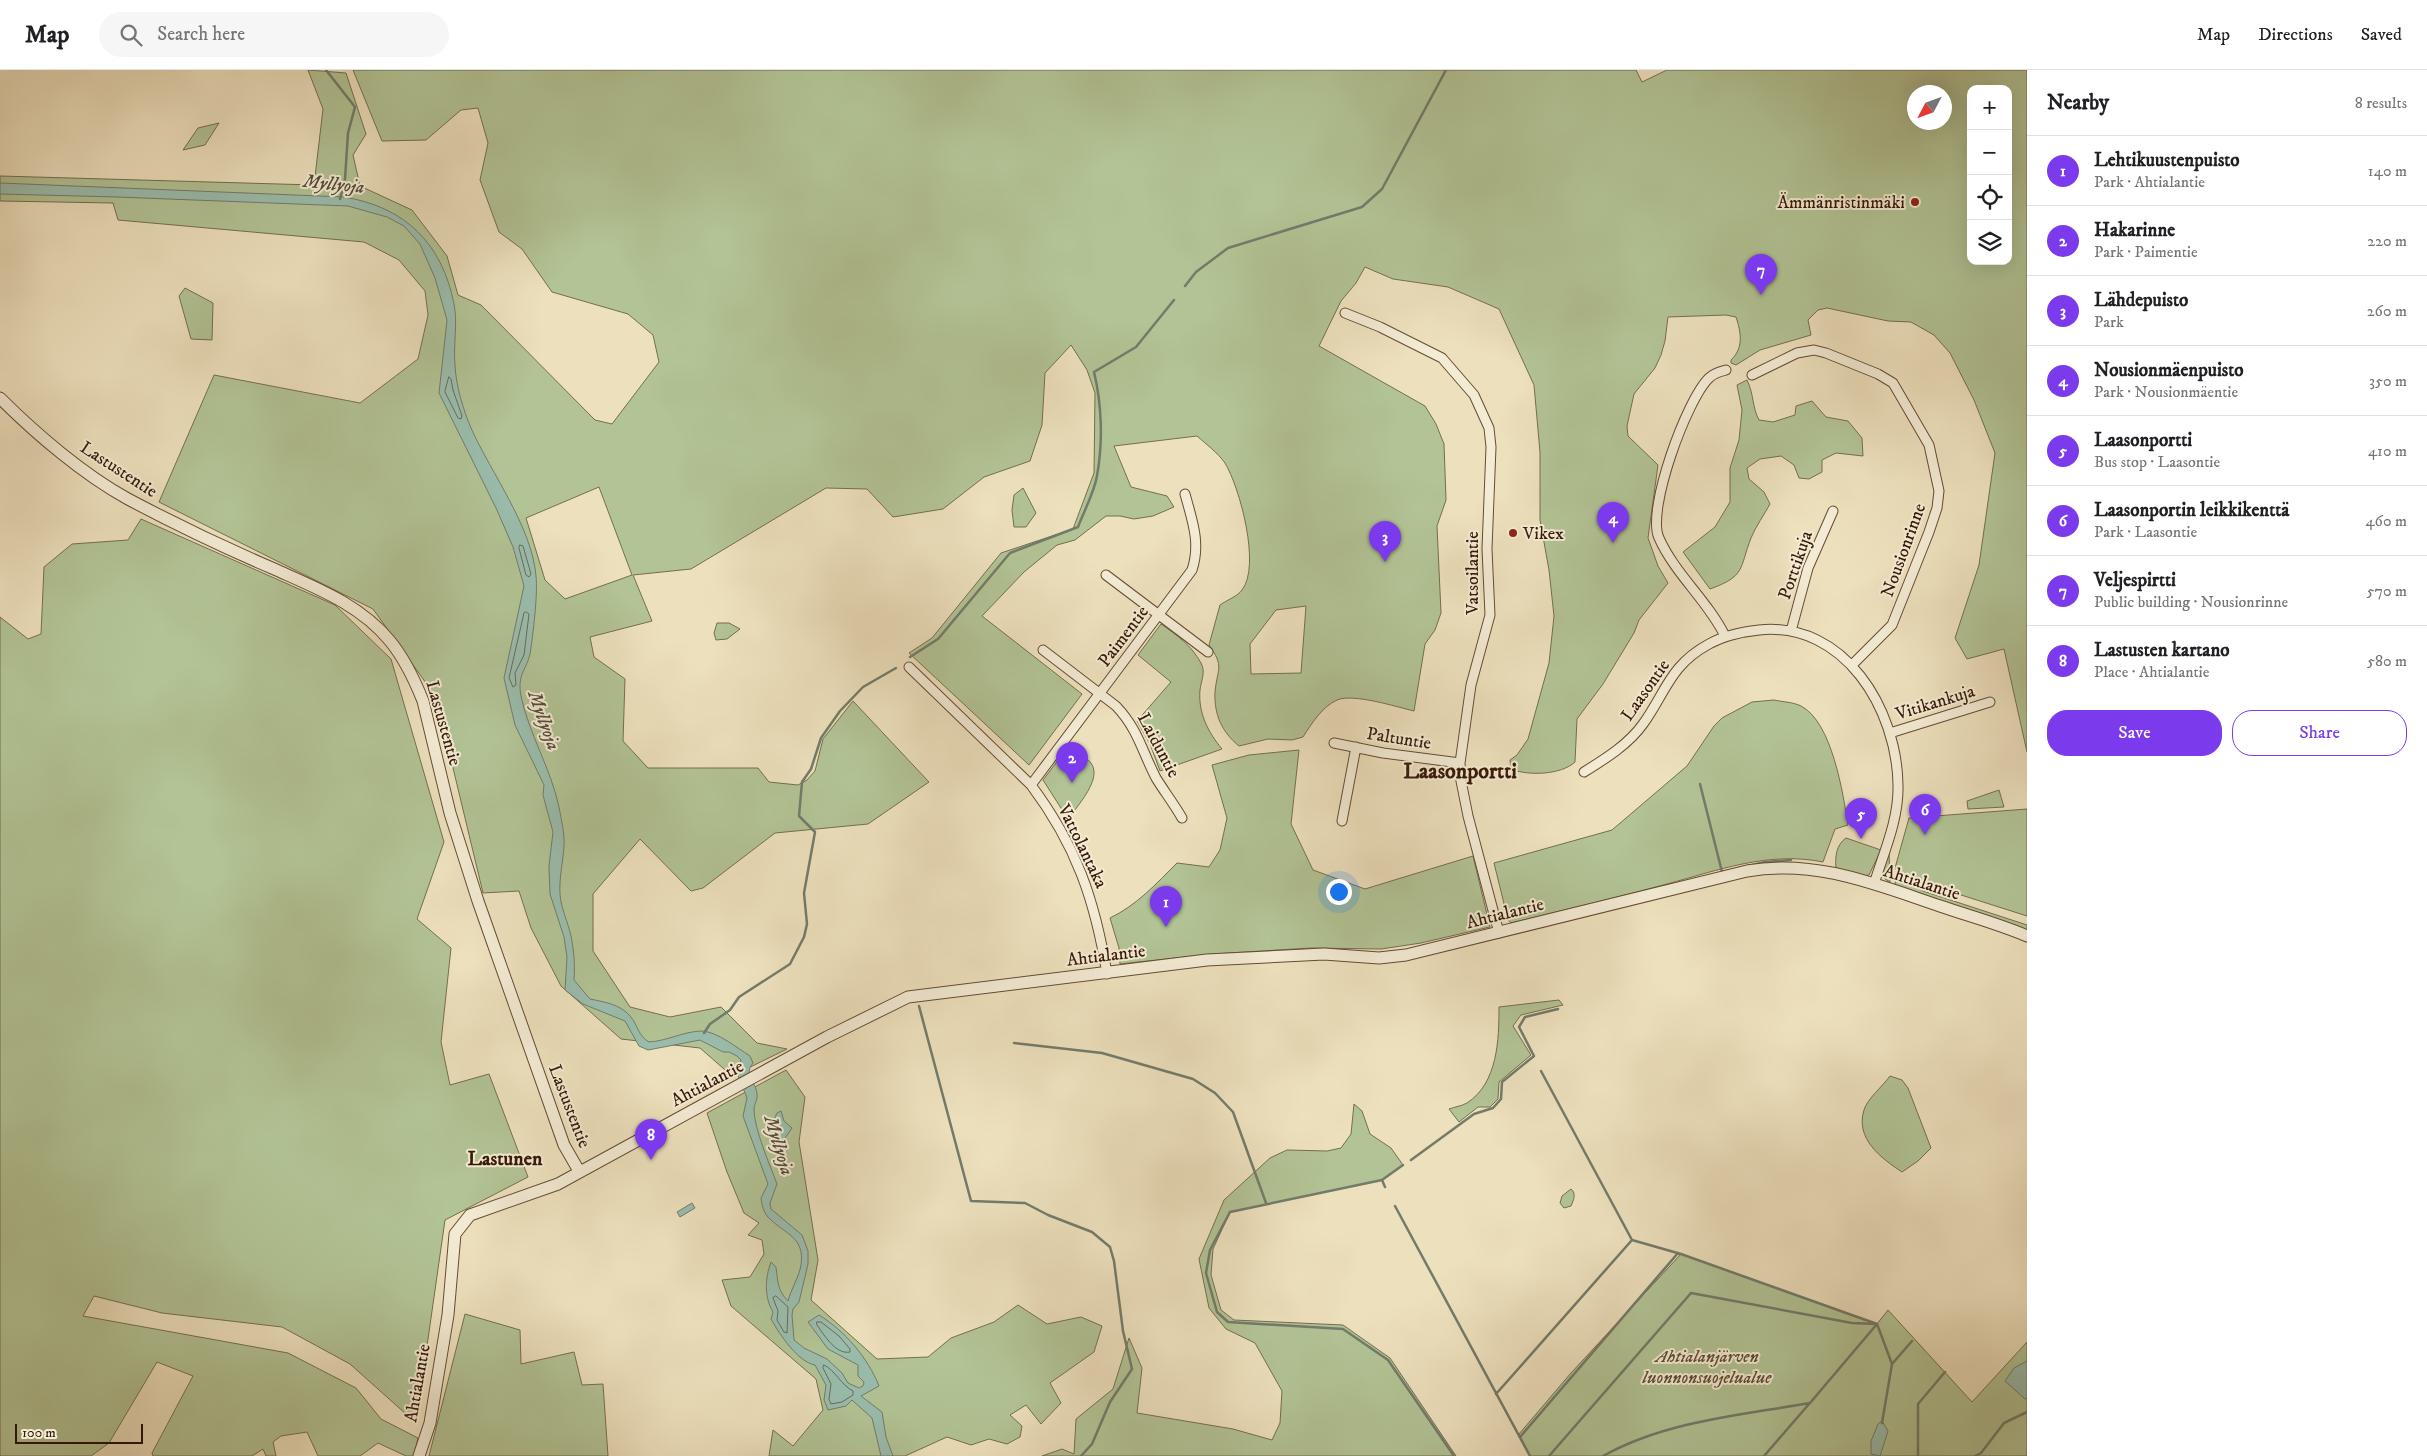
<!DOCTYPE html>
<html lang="en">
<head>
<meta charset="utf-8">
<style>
  body { margin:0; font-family:"IM FELL DW Pica",serif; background:#f6f6f6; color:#202124 }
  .controls { position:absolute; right:15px; top:15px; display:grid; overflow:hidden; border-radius:10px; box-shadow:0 5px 20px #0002 }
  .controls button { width:45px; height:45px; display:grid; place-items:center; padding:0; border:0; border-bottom:1px solid #e0e0e0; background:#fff; color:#202124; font:25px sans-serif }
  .compass { position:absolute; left:1907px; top:15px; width:45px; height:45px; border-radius:50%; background:#fff; box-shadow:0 5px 20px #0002; rotate:229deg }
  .scale { position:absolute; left:15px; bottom:12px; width:128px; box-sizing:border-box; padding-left:5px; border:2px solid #381907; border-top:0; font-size:14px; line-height:18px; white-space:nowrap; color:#381907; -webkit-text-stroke:4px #f3ebd4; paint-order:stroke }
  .you { position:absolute; left:1338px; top:821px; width:18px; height:18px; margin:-12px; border:4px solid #fff; border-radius:50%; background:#1a73e8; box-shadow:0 0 0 8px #1a73e833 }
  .badge { display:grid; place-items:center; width:32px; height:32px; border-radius:50%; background:#7c3aed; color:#fff; font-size:16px; font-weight:700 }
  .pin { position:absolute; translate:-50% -41px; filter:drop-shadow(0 1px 2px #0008) }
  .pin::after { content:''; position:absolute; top:26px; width:18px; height:15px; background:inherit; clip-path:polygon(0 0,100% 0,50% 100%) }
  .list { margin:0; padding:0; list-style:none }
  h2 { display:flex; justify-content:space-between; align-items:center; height:65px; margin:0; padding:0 20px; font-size:21px }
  h2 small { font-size:16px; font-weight:400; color:#757577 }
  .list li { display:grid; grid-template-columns:32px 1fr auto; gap:15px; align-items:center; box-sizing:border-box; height:70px; padding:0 20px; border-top:1px solid #e0e0e0 }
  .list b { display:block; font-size:19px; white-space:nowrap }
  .list p { margin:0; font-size:16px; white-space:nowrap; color:#757577 }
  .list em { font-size:16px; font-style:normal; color:#757577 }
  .actions { display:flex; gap:10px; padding:15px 20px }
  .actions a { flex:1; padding:11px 0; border:1px solid #7c3aed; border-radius:20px; text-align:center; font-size:18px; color:#7c3aed }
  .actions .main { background:#7c3aed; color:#fff }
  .icon { flex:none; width:28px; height:28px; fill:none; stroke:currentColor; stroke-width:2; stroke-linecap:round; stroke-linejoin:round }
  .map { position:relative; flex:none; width:2027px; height:1386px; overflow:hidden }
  header { display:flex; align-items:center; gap:30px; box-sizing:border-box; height:70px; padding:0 25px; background:#fff; border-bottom:1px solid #e0e0e0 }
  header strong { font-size:24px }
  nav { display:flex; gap:28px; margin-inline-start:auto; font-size:18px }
  .search { width:350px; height:45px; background:#f6f6f6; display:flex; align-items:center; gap:12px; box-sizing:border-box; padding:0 18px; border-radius:28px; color:#757577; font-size:19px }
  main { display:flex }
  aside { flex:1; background:#fff }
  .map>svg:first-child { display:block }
</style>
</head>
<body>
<header>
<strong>Map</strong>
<div class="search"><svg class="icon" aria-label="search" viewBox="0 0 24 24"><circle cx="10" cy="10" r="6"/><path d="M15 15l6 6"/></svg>Search here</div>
<nav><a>Map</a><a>Directions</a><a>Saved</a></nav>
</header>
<main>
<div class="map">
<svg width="2027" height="1386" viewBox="0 0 2027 1386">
  <rect width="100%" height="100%" fill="#ede0bd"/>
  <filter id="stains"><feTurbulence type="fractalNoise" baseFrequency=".004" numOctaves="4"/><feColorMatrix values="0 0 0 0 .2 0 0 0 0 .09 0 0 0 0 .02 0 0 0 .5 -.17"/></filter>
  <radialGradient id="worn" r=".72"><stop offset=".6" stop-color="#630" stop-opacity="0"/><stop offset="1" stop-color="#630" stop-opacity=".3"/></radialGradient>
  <path fill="#b2c395" stroke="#756e4e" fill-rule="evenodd" d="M308,0L346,3L366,64L353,85L360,116L412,140L447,186L458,225L481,235L595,350L612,354L659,292L653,265L628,244L552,222L522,179L499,162L480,110L488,73L478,38L461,40L426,70L382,71L353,0H1636L1642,12L1667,0H2027V682L2004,579L1967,589L1955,568L1979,495L1995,383L1974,330L1950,283L1934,265L1911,252L1888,251L1827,238L1818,240L1808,250L1811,265L1760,280L1736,295L1731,293V290C1744,278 1741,262 1736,247L1726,245L1668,247L1665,271L1661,285L1655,298L1634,324L1627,356L1628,366L1658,395L1648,468L1658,496L1668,513L1639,550L1634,563L1603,614L1577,649L1575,692C1561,705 1528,706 1511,699L1510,690L1517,685L1528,669L1549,593L1554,546L1549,500L1540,450V382L1534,315L1499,239L1448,217L1393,209L1365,197L1356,213L1341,231L1319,276L1425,336L1436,354L1444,374L1446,430L1437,456L1441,543L1435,560L1425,574L1414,641C1397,637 1353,623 1337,630C1322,637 1312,653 1303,667L1292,670L1268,669L1239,676C1222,662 1214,645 1215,622C1217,599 1225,597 1209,575L1220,535C1227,530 1238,526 1242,520C1261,496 1240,418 1225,393C1218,383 1206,374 1197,366L1114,376L1131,417L1167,426L1174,437L1153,446L1134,449L1120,446H1106L1075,470L1057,475L1024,502L982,546L1082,624L1029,695L909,583L932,568L1001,483L1073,459L1094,403L1095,323L1087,300L1071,275L1045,303L1042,355L1030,391L984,407L943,439L893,447L867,419L826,418L691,499L633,505L652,551L590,567L594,587L625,609L623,671L648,698H758L769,712L798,715L807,710L815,701L823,669L853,631L929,712L868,754L775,763L703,818L691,821L640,769L593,824V881L630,937L670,947L721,937L757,973L787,979L732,1006L700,978L621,969L561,916L531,858L519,821L483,823L436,627L373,539L159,432L214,305L360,333L418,289L428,245L425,221L399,190L364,172L118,150L113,133L0,131V106L314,115L323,39ZM1971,19H2008V191H1971ZM1914,22H1944V52H1914ZM599,417L632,505L565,529L545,510L526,448ZM1306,536L1301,603L1251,604L1250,574L1276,540Z
    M219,53L205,75L183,80L198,58Z
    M185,218L213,233L212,270L191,269L179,226Z
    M1747,310C1754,324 1752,337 1759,350L1773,352L1795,345L1796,336L1812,331L1826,347L1848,351L1862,368L1863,386L1836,383L1822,390V402L1809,409L1799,408L1794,395L1781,386L1760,389L1747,398L1749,409L1764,422L1770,434C1764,445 1756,456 1751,468C1739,499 1746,506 1710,519L1683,482L1715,457L1730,432V398L1739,370L1742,340L1737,315Z
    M1023,418L1036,443L1026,457H1014L1012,440L1014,425Z
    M141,449L335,535L391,589L444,772L417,849L451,878L441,972L450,1015L489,1004L528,1107L445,1150L416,1353L350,1294L282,1257L162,1243L94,1226L83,1246L288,1283L356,1318L381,1349L418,1368L414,1386H406L378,1373L360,1386H318L307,1362L281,1366L273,1372L276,1386H266L263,1379L252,1386H153L152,1383L193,1306L157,1292L109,1373L91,1386H0V547L28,569L41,564L44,497L72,474L128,470Z
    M717,553H729L740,559L727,569L716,570L714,563Z
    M1161,554C1178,566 1191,575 1201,593C1206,602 1201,611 1200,620C1198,643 1208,662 1222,679L1160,701L1150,674L1137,651L1171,612L1138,585Z
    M1774,630C1783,632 1793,632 1801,636C1832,652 1843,723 1848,755L1835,759L1823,792C1769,781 1719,800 1667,814C1615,828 1563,840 1511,853L1508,850L1494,793L1612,760L1687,696L1714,656L1722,648L1752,632Z
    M1299,680L1291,754L1313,800L1365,819L1473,786L1490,857L1421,873L1381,879L1311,878L1212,884L1120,894L1119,878L1110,848C1137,835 1156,814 1177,793L1209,797L1220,780L1227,748L1212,695L1249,685Z
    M1065,681C1117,690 1087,724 1068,749L1043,710Z
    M1999,720L2004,737L1968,739L1967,731Z
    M2027,739V846L1914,810L1898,802L1895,798L1909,748Z
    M1846,768L1881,780L1869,805L1863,806L1836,798C1835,787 1836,775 1846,768Z
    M1889,782L1890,812L1885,809L1884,799Z
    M1898,809L1923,821L2027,855V860L1896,817L1895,812Z
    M1559,930L1563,935L1521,945L1513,956L1531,985L1499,1012L1498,1029L1490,1037H1478L1459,1052L1449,1039C1454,1037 1462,1036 1467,1033C1498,1013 1499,969 1499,937Z
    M786,1000L805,1027L799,1072L818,1190L811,1230L877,1289L928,1287L951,1268L994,1252L1018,1235L1047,1254L1081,1247L1102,1256L1094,1282L1050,1313L1061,1333L1041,1354L1026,1335L1010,1345L1022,1356L1020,1367L1007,1374L989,1369L971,1375L947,1367L905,1386H769L773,1360L793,1376L823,1340L816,1309L731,1236L722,1210L750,1207L764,1184L762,1170L748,1165L759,1153L744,1143L727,1102L707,1043Z
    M1890,1006L1902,1010L1908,1018L1931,1078L1918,1091L1902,1102C1881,1088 1855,1069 1864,1040C1867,1029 1883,1016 1890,1006Z
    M1354,1034L1362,1041L1370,1064L1391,1078L1403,1095L1382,1110L1230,1142L1213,1179L1211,1205L1221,1240L1234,1250L1343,1255L1390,1288L1456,1386H1042L1062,1379L1074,1384L1076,1349L1113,1319L1129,1268L1142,1298L1137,1343L1233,1359L1272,1370L1280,1353L1282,1321L1255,1273L1226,1259L1209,1238L1199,1189L1224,1130L1270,1088L1287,1080L1327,1081L1341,1078L1351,1064Z
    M1571,1119C1577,1124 1573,1131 1571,1136L1564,1138L1560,1133L1562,1126Z
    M1681,1184L1877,1254L1888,1240L1972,1332L2027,1272V1386H1530L1519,1364L1571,1303Z
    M465,1244L520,1260L521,1294L574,1282L582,1315L603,1314L608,1386H429Z"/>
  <path fill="#9abdad" stroke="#737b6b" d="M0,113L344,127C405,137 442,173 454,234C458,254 453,275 455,295C456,316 463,339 471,358C491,403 532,457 536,506C538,524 533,565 530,584C526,601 517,604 521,626C529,664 551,699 559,737C561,749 565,764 564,776C563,792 559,808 560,824C561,839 568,852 571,866C574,881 575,895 574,910L590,929C604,932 620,934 630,946C638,955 638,966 649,972C667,971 685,961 702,961C718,962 737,978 750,986L753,993C743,1006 756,1011 757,1024C758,1030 754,1034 754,1039C754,1059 770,1095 777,1114L770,1133L771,1139L802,1165L808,1181V1194L799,1232L793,1239L792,1245L794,1270L804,1278L827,1289L842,1303L848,1313L859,1318L863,1316L864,1312L858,1306V1295L828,1279L808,1252L819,1245C845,1261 868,1288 879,1316L861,1326L882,1342L886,1367L893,1386H881L872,1348L852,1330L846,1336L828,1340L824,1330L826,1315L815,1295C798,1292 780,1265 771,1249L773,1242C764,1227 765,1208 771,1192L776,1197C778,1211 777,1220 788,1231C791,1219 799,1207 801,1195C805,1167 785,1164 770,1149C764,1144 762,1136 761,1128L768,1114L743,1046L747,1028L737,1003L741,990L737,986L729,982H723L700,970L648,980L639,976L625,951L583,934L565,920L567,887L564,867L550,824L549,796L553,762L543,725L544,715L515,655L504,608L524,516L513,477L496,438L439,323L447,250L435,208L420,174L404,156L387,147L348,136L117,127L0,124Z
    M781,1041L784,1051L792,1058L781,1074V1078L775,1081L771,1065L768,1063L777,1043Z
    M692,1133L695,1138L680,1147L677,1142Z
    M2027,1291V1329H2025L2005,1311L2014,1298Z
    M1882,1351L1888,1361L1880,1386L1871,1384V1371L1878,1354Z"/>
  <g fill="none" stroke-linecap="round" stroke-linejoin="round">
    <path stroke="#696b5a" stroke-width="1" d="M449,307L451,309L453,320L462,346L461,349L458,348L445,322Z
      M520,475L523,476L531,504L529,507L526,505L519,478Z
      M526,542L529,544L524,585L515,603L516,615L513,617L509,608L524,543Z
      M776,1226L788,1237L787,1263L784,1262L777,1250L778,1241L773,1228Z
      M817,1252H821L839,1266L850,1279V1282C836,1285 824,1265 817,1255Z
      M824,1295C835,1300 841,1315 853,1321V1325L842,1332L831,1334L829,1329L831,1314L823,1298Z"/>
    <path stroke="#737b6b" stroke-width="2.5" d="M326,0L355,37L348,63L345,109L340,129
      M1185,216L1196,202L1228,178L1362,137L1382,119L1446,0
      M910,587L938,569L1010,483L1078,457C1084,441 1094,423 1097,406C1103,373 1102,335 1094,302L1136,277L1174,230
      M1700,714L1722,802L1765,792L1791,790
      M919,936L971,1131L1025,1133L1048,1145L1092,1162L1110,1177L1114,1191L1123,1261L1132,1299L1110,1332L1092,1374L1081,1386
      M704,963L710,954L730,940L739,927L790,894L804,867L807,854L804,823L815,762L799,746L802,712L811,699L821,668L840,641L863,617L896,598
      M1014,973L1102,983L1193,1009L1215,1023L1233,1042L1266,1133
      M1541,1001L1632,1170L1681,1184L1877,1254L1810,1333C1741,1345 1666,1351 1603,1386
      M1411,1090L1474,1044L1493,1038L1501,1029L1502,1012L1534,986L1519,957L1525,947L1558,939
      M1403,1095L1382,1110L1230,1142L1210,1180L1206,1203L1217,1242L1228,1252L1343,1259L1388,1290L1454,1386
      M1382,1110L1385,1117
      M1395,1136L1530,1386
      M1892,1294L1912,1271
      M1496,1324L1632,1170
      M1520,1367L1678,1183
      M1549,1386L1691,1223L1852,1253L1877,1254L1892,1294L1882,1353
      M1764,1386L1809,1334
      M1918,1386V1334L1945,1302
      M1975,1386L1981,1383L2004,1353L2027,1342"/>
    <g stroke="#654b34" stroke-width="11">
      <path id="minor" d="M1345,243L1380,257L1442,288L1474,325L1489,358L1491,377L1487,479L1490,545L1471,615L1460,693L1461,711L1468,746L1499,863
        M1752,305L1797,283L1814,280L1826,283L1878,304L1893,313L1929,375L1939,421L1937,438L1929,462L1892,555L1852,595
        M1106,505L1208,582
        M1791,561L1808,498L1833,441
        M1725,566C1708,531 1675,504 1659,468C1646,440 1687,329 1709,308C1714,303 1719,302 1726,300
        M1043,580L1116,636C1138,659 1142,681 1156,708C1164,721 1174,734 1182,748
        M909,597L1031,715C1076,775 1095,830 1107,904
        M1890,663L1990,632
        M1334,673L1383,683L1460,693
        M1584,702C1605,689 1629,674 1643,654C1666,622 1670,595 1709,574C1725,565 1741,562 1759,560C1845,551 1897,640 1898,715C1899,749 1884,782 1874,814
        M1031,715L1192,500C1201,473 1192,450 1185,424
        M1342,751L1356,677"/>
    </g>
    <g stroke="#654b34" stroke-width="13">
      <path id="tertiary" d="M0,328C36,364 84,405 128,429C175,454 223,477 272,498C314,517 360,534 390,571C404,588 415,611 423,631L450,743L478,831L564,1075L579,1101
        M419,1386L430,1353L448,1245L455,1164L470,1145L558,1114L827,967L908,927L1207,890L1324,884L1379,888L1406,885L1747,801C1816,789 1875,814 1940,836C1969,846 1999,854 2027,866"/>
    </g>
    <use href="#minor" stroke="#f3ebd4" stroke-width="9"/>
    <use href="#tertiary" stroke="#f3ebd4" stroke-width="11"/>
  </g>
  <g fill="#8f2418" stroke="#f3ebd4" stroke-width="2">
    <circle cx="1915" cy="132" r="5"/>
    <circle cx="1513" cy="463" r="5"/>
  </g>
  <g text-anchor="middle" stroke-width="4" stroke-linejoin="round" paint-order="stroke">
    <g font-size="18" fill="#381907" stroke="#f3ebd4" text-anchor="end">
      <text x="1905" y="138">Ämmänristinmäki</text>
      <text x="1523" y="469" text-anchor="start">Vikex</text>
    </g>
    <g font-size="18" fill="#381907" stroke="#f3ebd4">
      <text transform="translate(119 399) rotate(33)" y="6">Lastustentie</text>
      <text transform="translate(1903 480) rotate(-70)" y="6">Nousionrinne</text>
      <text transform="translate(1795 495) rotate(-71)" y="6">Porttikuja</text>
      <text transform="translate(1472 503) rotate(-90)" y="6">Vatsoilantie</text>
      <text transform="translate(1123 566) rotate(-53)" y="6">Paimentie</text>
      <text transform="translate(1645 620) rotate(-55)" y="6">Laasontie</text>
      <text transform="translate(1935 632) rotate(-17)" y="6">Vitikankuja</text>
      <text transform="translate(444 653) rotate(74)" y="6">Lastustentie</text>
      <text transform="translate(1399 668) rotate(9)" y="6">Paltuntie</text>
      <text transform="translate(1159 675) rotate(62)" y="6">Laiduntie</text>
      <text transform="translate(1083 776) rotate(64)" y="6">Vattolantaka</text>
      <text transform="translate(1922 812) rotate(18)" y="6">Ahtialantie</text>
      <text transform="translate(1505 843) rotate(-14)" y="6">Ahtialantie</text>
      <text transform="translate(1106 885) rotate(-7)" y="6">Ahtialantie</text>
      <text transform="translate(707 1013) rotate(-28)" y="6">Ahtialantie</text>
      <text transform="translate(570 1036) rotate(69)" y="6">Lastustentie</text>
      <text transform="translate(417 1313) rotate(-80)" y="6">Ahtialantie</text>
    </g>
    <g font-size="18" font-style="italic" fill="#5d4c32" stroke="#f3ebd4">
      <text x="1707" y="1292">Ahtialanjärven<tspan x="1707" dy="21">luonnonsuojelualue</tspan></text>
    </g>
    <g font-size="19" font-style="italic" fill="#554a39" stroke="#f3ebd4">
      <text transform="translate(334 113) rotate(6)" y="7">Myllyoja</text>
      <text transform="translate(545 650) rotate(70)" y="7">Myllyoja</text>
      <text transform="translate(780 1075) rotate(73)" y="7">Myllyoja</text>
    </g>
    <g font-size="20" font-weight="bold" fill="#381907" stroke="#f3ebd4">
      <text x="505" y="1095">Lastunen</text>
    </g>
    <g font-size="22" font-weight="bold" fill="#381907" stroke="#f3ebd4">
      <text x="1460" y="708">Laasonportti</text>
    </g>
  </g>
  <rect width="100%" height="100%" filter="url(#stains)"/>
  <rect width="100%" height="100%" fill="url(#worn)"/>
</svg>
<div class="controls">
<button>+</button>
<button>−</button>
<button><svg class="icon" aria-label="locate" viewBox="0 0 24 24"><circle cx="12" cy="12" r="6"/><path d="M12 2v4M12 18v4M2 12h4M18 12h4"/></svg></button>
<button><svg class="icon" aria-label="layers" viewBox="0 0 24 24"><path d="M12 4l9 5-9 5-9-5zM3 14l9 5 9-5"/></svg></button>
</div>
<svg class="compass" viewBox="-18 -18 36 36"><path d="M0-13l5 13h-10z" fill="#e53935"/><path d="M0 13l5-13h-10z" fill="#757577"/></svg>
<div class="scale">100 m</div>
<div class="you"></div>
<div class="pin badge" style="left:1166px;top:857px">1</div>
<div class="pin badge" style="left:1072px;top:713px">2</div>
<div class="pin badge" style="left:1385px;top:492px">3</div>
<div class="pin badge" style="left:1613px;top:473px">4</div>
<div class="pin badge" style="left:1861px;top:769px">5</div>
<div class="pin badge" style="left:1925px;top:765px">6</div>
<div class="pin badge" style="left:1761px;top:225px">7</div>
<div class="pin badge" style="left:651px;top:1090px">8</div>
</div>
<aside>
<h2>Nearby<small>8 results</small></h2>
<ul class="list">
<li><span class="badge">1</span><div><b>Lehtikuustenpuisto</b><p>Park · Ahtialantie</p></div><em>140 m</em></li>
<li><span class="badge">2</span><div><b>Hakarinne</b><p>Park · Paimentie</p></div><em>220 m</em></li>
<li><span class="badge">3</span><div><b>Lähdepuisto</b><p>Park</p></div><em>260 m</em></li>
<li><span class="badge">4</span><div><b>Nousionmäenpuisto</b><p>Park · Nousionmäentie</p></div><em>350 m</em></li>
<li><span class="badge">5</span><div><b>Laasonportti</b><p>Bus stop · Laasontie</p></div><em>410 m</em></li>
<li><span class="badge">6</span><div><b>Laasonportin leikkikenttä</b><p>Park · Laasontie</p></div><em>460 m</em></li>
<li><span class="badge">7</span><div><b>Veljespirtti</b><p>Public building · Nousionrinne</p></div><em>570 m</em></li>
<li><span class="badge">8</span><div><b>Lastusten kartano</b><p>Place · Ahtialantie</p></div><em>580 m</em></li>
</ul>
<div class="actions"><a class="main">Save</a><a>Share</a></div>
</aside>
</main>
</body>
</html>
